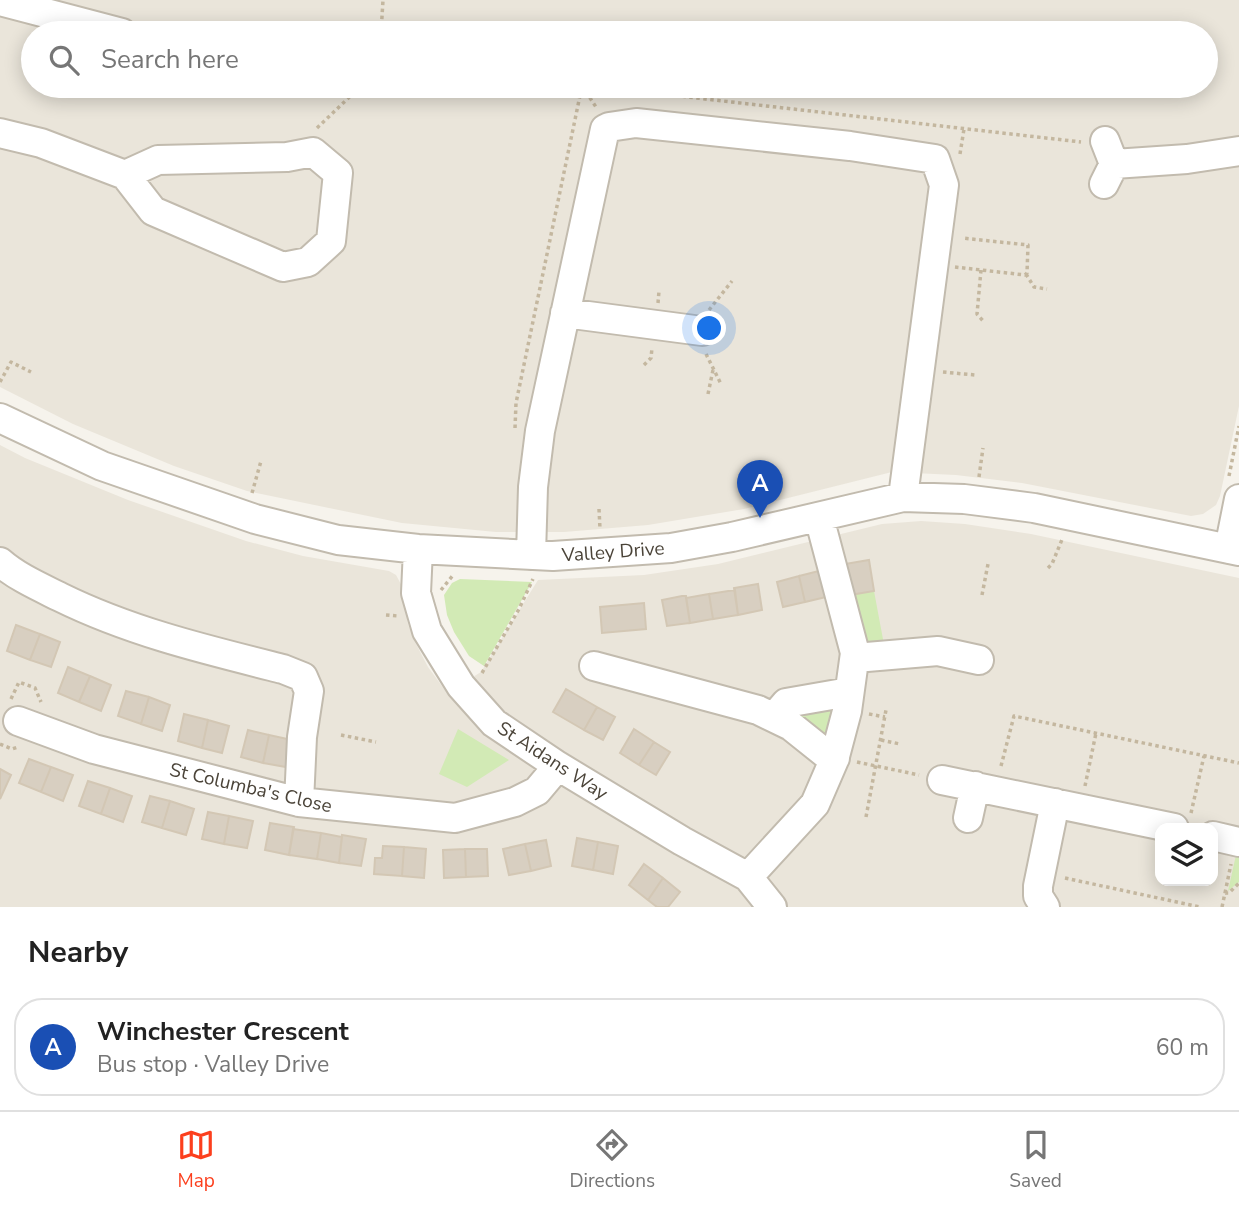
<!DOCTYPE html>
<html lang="en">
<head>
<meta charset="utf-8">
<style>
  body { margin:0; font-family:"Nunito Sans",sans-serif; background:#f2f2f2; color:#222 }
  .controls { position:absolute; right:21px; bottom:21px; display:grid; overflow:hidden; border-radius:14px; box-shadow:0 4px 18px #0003 }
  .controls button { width:63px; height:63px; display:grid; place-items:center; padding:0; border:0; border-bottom:2px solid #e0e0e0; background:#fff; color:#222; font:35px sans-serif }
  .you { position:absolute; left:710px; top:329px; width:24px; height:24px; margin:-18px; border:5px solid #fff; border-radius:50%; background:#1a73e8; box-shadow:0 0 0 10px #1a73e833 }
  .badge { display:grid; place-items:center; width:46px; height:46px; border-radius:50%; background:#fc3f1d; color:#fff; font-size:23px; font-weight:700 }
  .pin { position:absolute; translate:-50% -58px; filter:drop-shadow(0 2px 4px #0008) }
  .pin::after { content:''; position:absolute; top:37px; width:24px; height:21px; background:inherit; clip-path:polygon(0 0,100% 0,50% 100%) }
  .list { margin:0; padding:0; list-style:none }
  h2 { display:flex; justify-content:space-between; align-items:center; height:91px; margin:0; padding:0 28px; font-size:30px }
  h2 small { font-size:23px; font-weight:400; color:#767676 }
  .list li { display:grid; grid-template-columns:46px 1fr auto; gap:21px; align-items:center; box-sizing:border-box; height:98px; margin:0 14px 14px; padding:0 14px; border:2px solid #e0e0e0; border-radius:28px }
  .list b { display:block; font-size:26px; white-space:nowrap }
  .list p { margin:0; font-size:23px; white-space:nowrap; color:#767676 }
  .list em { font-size:23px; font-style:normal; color:#767676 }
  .icon { flex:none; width:38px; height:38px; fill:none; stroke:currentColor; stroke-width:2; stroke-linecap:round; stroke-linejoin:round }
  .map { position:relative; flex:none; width:1239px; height:907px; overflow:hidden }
  .search { position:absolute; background:#fff; box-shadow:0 4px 18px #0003; left:21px; right:21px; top:21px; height:77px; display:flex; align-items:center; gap:18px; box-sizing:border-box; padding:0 24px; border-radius:38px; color:#767676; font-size:26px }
  .sheet { height:203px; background:#fff }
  nav { display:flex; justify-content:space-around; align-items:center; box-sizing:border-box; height:98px; border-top:2px solid #e0e0e0; background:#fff; font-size:19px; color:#767676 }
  nav a { display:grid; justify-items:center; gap:4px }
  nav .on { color:#fc3f1d }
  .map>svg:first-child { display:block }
</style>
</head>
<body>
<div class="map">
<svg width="1239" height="907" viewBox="0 0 1239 907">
  <rect width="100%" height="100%" fill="#f6f3ec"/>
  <path fill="#eae5da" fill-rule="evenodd" d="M0,0H1239V406L1220,496L1216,505L1203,514L1191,516L1022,483L956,475L892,472L744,509L648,525L564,532H496L402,523L329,508L247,491L174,466L73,424L0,387ZM33,33H1206V86H33Z
    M0,445L25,458L128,500L246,541L303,556L389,571L396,575L403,588L408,624L415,642L428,667L447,693L481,672L538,580L644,575L718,564L882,524L921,521L965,524L1031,534L1239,578V907H0ZM1160,828H1213V881H1160Z"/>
  <path fill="#d2eab5" d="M460,579L532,582L484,666L469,656L454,632L447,615L444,595L452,583Z
    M874,591L885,650H869L846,595Z
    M839,699L836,744L794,713Z
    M458,729L509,760L467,787L439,774Z
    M1236,855H1239V882L1228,891Z"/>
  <path fill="#d8cfc1" stroke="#d3c7b4" stroke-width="2" d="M869,560L874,591L850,595L845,564Z
    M819,571L826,597L805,602L799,576Z
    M799,576L805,602L783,607L777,582Z
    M758,584L762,610L738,615L734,588Z
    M735,590L738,615L713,619L709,594Z
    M709,594L713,619L690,623L686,598Z
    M682,596H686L690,623L667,626L662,600Z
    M644,603L646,629L602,633L600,607Z
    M16,625L40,634L30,660L7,651Z
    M40,634L60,642L51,667L30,660Z
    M68,667L90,676L79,702L58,693Z
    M90,676L111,685L101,711L79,702Z
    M566,689L597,707L584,730L553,712Z
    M126,691L149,697L141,724L118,716Z
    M149,697L170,705L162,731L141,724Z
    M597,707L615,717L603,740L584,730Z
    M184,714L208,720L202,748L178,741Z
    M208,720L229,726L222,753L202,748Z
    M634,729L654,742L639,765L620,753Z
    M248,730L269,735L263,763L241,757Z
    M269,735L292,740L286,767L263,763Z
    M654,742L670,752L656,775L639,765Z
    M29,759L51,767L41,792L19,783Z
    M51,767L73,775L63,801L41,792Z
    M0,769L11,775L0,799Z
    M88,781L110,788L101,814L79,806Z
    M110,788L132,796L123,822L101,814Z
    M150,796L170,801L162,828L142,822Z
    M170,801L194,809L186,835L162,828Z
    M208,812L229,816L224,844L202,839Z
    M229,816L253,821L247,848L224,844Z
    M270,823L294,827L289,855L265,850Z
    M293,829L321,833L317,859L289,855Z
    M321,833L342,837L339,863L317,859Z
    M342,835L366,839L361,866L339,863Z
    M577,838L598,842L593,870L572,866Z
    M546,840L551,866L531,871L525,844Z
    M598,842L618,846L613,874L593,870Z
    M525,844L531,871L509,875L503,849Z
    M383,846L404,847L402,876L374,874L375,858H382Z
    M404,847L426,849L424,878L402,876Z
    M465,849H487L488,876L466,877Z
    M465,849L466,877L444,878L443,850Z
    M644,864L663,878L648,900L629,885Z
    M663,878L680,892L668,907H657L648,900Z"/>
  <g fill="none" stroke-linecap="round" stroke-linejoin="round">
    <g stroke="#c2bbae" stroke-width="32">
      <path id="minor" d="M0,1L122,33
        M0,133L41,143L125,175L158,160L287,157L313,152L338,173L331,241L308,262L283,267L153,211L125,175
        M1114,164L1187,159L1239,151
        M1104,184L1114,164L1105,141
        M565,313L702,331
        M0,418L102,466L255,519L338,540L418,549L553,556L671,548L732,537L903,497L964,499L1034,508L1239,551
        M418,549L416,593L427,631L461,686L494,723L558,766L682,841L748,877L772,907
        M1229,549L1239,499
        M531,555L533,487L540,431L605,129L609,127L636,123L850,146L935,159L944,185L903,497
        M0,562C17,577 40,587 60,597C131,632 207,650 283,669L303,677L309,691L302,737L299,802
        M855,658L938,651L979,660
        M594,666L758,710L791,726L826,754L835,758
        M774,717L786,703L849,692
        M18,721L94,749L299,802L455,818L515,802L537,791L558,766
        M942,780L1174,828
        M968,818L975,786
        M1213,836L1239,842
        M748,877L815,804L834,760L847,711L855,653L819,517
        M1045,907L1038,896V886L1055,803"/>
    </g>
    <path stroke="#c4b79f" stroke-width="3.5" stroke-dasharray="3.5 3.5" stroke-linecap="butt" d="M381,33L383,0
      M582,86L596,107
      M592,86L1081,142
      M317,128L361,86
      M960,154L964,129
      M955,267L1025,275L1027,273L1028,245L962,238
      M981,270L977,314L984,322
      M1026,274L1034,287L1047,289
      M658,303L659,291
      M709,310L732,281
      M706,354L721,384
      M644,365L651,358L652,348
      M943,372L975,375
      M0,382L11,362L31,372
      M708,394L713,370
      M515,428L516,403L582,86
      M1229,476L1239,426
      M979,477L983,448
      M252,493L261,461
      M599,509L600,529
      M1048,568L1052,564L1063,537
      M441,590L454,574
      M982,595L988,564
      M386,615L398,616
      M482,673L519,609L533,579
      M11,699L19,682L35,688L41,702
      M869,714L885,717
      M341,735L376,742
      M881,740L900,744
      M0,744L12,749L18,747
      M857,762L919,775
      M1001,766L1014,716L1239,763
      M1085,786L1096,733
      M1191,813L1204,756
      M866,817L886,710
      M1065,878L1200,907
      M1225,893L1231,864
      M1222,907L1225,893H1229L1239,883"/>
    <use href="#minor" stroke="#fff" stroke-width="28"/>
  </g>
  <g text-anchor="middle" stroke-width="5" stroke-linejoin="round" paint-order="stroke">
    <g font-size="19" fill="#4b4439" stroke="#fff">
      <text transform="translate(613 551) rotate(-4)" y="7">Valley Drive</text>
      <text transform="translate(553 760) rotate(33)" y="7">St Aidans Way</text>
      <text transform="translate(251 787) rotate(13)" y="7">St Columba's Close</text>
    </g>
  </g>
</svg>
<div class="controls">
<button><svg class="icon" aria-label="layers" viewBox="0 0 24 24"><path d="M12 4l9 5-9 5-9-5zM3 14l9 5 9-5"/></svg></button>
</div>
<div class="you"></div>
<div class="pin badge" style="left:760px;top:518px;background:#1a4fb4">A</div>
<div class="search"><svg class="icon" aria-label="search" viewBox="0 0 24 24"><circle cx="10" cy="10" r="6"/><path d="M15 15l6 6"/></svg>Search here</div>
</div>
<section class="sheet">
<h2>Nearby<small></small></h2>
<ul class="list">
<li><span class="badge" style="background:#1a4fb4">A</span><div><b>Winchester Crescent</b><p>Bus stop · Valley Drive</p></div><em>60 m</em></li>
</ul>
</section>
<nav>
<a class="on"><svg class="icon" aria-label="map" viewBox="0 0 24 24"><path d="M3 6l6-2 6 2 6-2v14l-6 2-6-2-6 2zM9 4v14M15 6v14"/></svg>Map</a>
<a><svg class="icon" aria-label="directions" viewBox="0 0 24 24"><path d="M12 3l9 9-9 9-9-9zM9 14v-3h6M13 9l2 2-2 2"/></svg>Directions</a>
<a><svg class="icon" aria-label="saved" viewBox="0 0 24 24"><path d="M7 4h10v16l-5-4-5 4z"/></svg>Saved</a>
</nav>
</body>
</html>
